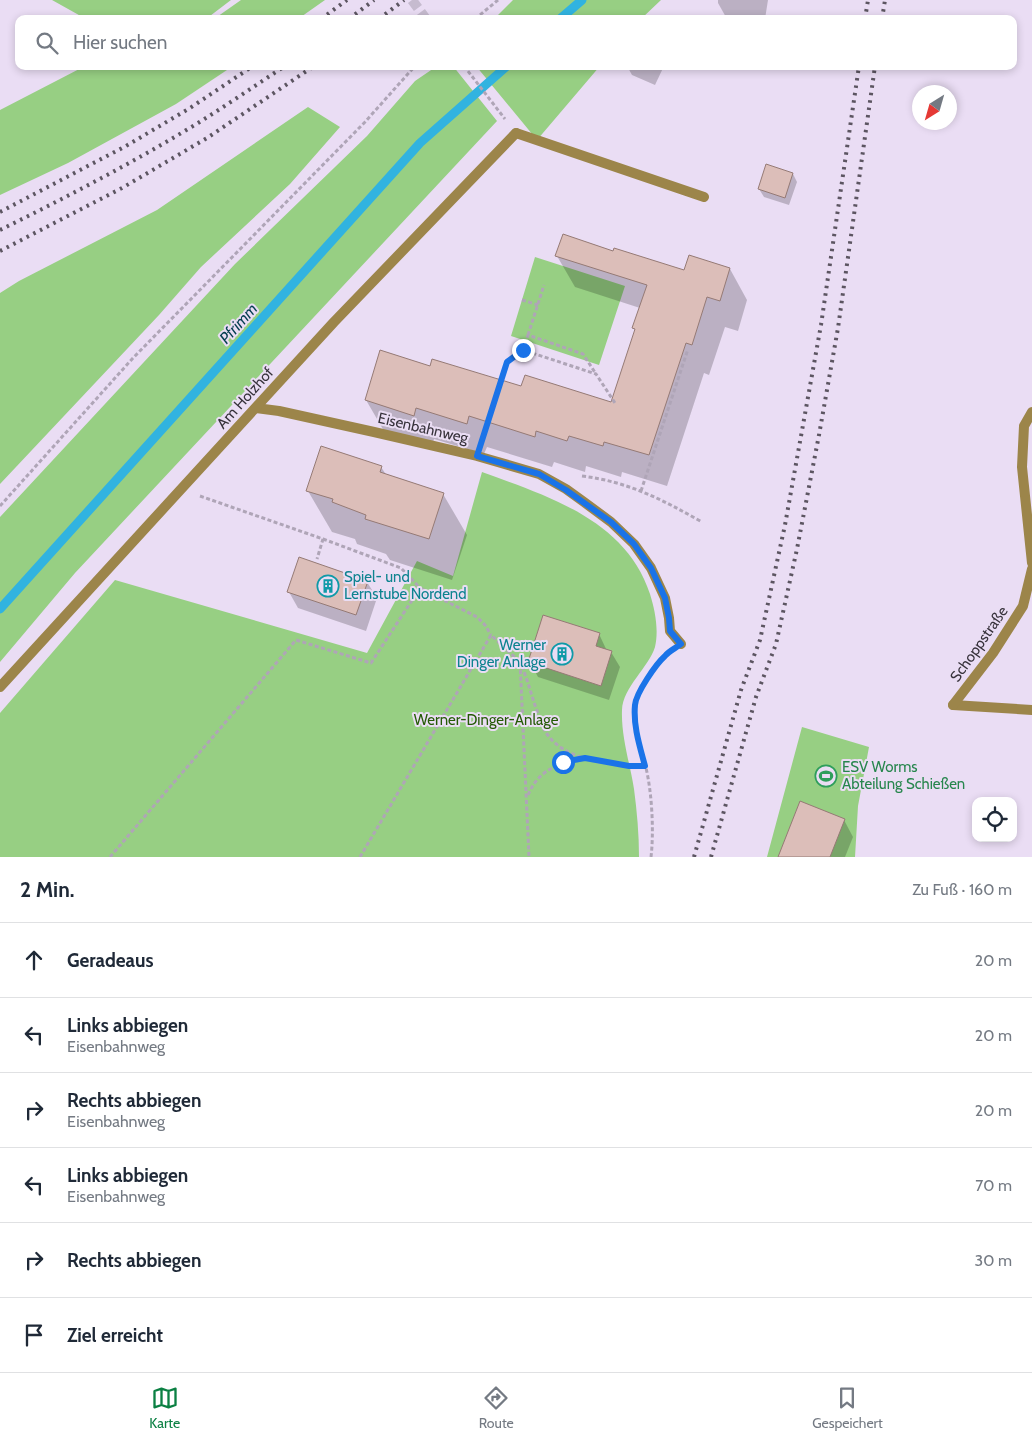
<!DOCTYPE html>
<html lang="de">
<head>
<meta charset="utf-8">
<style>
  body { margin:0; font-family:Cabin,sans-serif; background:#f2f2f3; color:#1f2937 }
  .controls { position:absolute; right:15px; bottom:15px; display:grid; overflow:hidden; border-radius:10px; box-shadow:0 2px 8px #0003 }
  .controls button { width:45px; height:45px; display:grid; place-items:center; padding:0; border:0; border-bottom:1px solid #e0e1e3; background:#fff; color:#1f2937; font:25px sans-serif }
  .compass { position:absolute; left:912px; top:85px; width:45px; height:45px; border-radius:50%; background:#fff; box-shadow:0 2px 8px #0003; rotate:217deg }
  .stop { position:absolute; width:15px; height:15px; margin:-11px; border:4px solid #1a73e8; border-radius:50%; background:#fff }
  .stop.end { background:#1a73e8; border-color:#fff; box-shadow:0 1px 5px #0008 }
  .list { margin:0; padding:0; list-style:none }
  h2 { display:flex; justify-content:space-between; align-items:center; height:65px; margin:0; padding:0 20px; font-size:21px }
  h2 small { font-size:16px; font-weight:400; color:#747a83 }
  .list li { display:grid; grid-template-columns:32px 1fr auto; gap:15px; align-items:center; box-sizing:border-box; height:75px; padding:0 20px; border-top:1px solid #e0e1e3 }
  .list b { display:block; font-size:19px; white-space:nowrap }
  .list p { margin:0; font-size:16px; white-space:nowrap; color:#747a83 }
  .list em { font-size:16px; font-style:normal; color:#747a83 }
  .icon { flex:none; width:28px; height:28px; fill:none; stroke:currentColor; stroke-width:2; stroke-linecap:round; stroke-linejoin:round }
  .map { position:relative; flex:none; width:1032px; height:857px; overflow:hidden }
  .search { position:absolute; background:#fff; box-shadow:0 2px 8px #0003; left:15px; right:15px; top:15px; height:55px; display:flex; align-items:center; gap:12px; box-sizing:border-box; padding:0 18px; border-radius:10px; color:#747a83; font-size:19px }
  .sheet { height:515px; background:#fff }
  nav { display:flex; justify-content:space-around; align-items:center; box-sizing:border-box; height:70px; border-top:1px solid #e0e1e3; background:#fff; font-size:14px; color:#747a83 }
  nav a { display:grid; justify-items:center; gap:2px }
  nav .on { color:#0b8043 }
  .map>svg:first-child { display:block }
</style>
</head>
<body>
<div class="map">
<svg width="1032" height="857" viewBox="0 0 1032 857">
  <rect width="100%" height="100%" fill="#eaddf4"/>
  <path fill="#97cf83" d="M52,0H231L206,19H86Z
    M241,0H325L298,19H214Z
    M513,0H661L641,19H494Z
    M85,66H233L176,104L68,163L0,195V110Z
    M437,66H453L497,121L75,573L0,662V517L235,264L367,136L415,81Z
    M476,66H600L537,140Z
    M308,107L340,127L290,184L201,267L159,315L0,484V293L19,281L157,210Z
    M535,257L625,286L599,365L511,336Z
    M482,472C548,496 626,520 650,594C655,610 659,630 655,647C649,667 623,687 622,710C621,737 630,763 634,789C637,812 639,834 639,857H0V713L115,580L367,653L417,561L453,576Z
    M802,727L869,747L858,806L855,857H767Z"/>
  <path fill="#0003" d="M718,0H768L765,19H727L718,3Z
    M627,66H664L655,85L632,75Z
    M793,174L797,182L789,205L764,197L759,189Z
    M614,252L685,272L730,269L747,300L738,331L725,327L709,375L704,373L667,486L622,472L621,477L586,466L585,472L554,462L552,467L487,447L484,454L434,439L432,446L384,431L366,400L431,368L522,388L612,404L636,331L634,327L640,308L575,287L557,256Z
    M381,467L387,476L443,494L467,535L452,580L390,560L386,554L357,544L355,539L332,532L308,491Z
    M367,582L377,598L366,631L298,608L289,592Z
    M599,634L607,651L611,652L620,667L609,700L538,677L530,662Z
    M844,820L853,837L845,857H780Z"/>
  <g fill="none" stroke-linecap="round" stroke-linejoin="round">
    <path stroke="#31b3e0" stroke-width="9" d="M560,19L582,0
      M0,609L420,143L507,66"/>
  </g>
  <path fill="#dcbeb9" stroke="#957a75" d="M766,164L793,173L785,198L758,189Z
    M563,234L613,251L614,248L684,270L689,255L730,268L720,301L707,297L692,345L686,343L649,455L604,442L603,446L569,436L567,441L536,431L535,437L469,416L467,424L416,408L414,416L365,400L380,350L430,366L432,359L521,386L525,375L611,402L635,329L632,328L647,285L555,256Z
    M321,446L382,466L380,472L444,493L429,539L365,519L366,515L332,502L333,499L306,491Z
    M299,557L368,581L356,615L287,592Z
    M543,615L600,633L596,646L612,651L601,686L528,662Z
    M800,801L845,819L830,857H778Z"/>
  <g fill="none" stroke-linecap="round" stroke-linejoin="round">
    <path stroke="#c6bbcf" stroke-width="10" stroke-dasharray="10 5" stroke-linecap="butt" d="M412,0L426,19"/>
    <path stroke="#afa5b7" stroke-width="3" stroke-dasharray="4 2.5" stroke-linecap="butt" d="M475,19L498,0
      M464,66L505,119
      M522,300L538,305
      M528,335L544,285
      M523,350L528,335L583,354L596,374
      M483,439L507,362L523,350L596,374L615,403
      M582,476C629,482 661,499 702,522
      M641,491L688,349
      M200,496L323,539L317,559
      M0,506L133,358L365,122L415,66
      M323,539L401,568L420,588
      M522,666C530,687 535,709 544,729C561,762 613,765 645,766
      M528,795C539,769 559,763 584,759
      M110,857L296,640L371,663L420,588L477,617L485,625L491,635
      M360,857L491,635L520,662L529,857
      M651,857C654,832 652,793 646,768C641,748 631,725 635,704C638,690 656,665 666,655"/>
    <path stroke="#9c854a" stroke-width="10" d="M516,133L704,197
      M256,408L279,411L374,432L477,456L539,474L566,489L584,502L611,522L634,544L651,568L665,598L669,618L670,631L681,644
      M953,705L1032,710"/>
    <path stroke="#9c854a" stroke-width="10" d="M1032,412L1024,426L1022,467L1032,563
      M0,687L334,322L516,133
      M953,705L993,653L1023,606L1032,569"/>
    <path stroke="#5c5561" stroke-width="4" stroke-dasharray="2.5 5" stroke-linecap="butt" d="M321,19L347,0
      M349,19L374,0
      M379,19L404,0
      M865,19L868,0
      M882,19L885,0
      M0,212L126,146L190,108L253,66
      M0,230C67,197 134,162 198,123C227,105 256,85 285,66
      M0,251L122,188L207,138L314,66
      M694,857L741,690L760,640L785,525L821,325L859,66
      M711,857L756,697L776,644L797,549L819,435L838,328L875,66"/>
  </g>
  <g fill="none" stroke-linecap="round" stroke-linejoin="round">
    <path stroke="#1a73e8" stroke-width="6" d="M523,350L507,362L477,456L539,474L566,490L611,522L634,544L651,568L665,598L669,618L670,631L681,644C676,648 669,651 665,656C656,664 636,693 635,705C633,726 640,747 645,766H629L585,758L563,762"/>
  </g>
  <defs>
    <g id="building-ring" transform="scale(1.125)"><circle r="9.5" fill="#eaddf4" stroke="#0f9aa8" stroke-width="1.5"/><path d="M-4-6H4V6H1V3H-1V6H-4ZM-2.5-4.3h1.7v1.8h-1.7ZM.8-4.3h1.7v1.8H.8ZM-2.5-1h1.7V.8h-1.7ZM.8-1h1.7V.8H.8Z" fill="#0f9aa8"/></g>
    <g id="stadium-ring" transform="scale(1.125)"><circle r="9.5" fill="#eaddf4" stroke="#2e9e5b" stroke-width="1.5"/><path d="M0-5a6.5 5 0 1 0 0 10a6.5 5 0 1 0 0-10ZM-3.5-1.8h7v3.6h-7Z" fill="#2e9e5b"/></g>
  </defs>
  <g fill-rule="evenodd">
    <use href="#building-ring" x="328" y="586"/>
    <use href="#building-ring" x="562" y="654"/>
    <use href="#stadium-ring" x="826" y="776"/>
  </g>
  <g text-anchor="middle" stroke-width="4" stroke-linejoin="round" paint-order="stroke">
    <g font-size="15" fill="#37323b" stroke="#eaddf4">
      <text transform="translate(245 398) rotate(-48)" y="5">Am Holzhof</text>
      <text transform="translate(423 428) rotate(13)" y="5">Eisenbahnweg</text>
      <text transform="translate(979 644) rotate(-55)" y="5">Schoppstraße</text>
    </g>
    <g font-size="15" fill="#0d838f" stroke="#eaddf4" text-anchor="start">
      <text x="344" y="582">Spiel- und<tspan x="344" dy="17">Lernstube Nordend</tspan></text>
      <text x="546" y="650" text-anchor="end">Werner<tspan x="546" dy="17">Dinger Anlage</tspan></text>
    </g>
    <g font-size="15" fill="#255b06" stroke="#eaddf4">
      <text x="486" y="725">Werner-Dinger-Anlage</text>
    </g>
    <g font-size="15" fill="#27864d" stroke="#eaddf4" text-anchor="start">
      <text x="842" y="772">ESV Worms<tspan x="842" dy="17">Abteilung Schießen</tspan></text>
    </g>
    <g font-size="16" font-style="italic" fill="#053e50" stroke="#eaddf4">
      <text transform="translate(238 323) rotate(-48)" y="6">Pfrimm</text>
    </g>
  </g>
</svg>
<div class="controls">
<button><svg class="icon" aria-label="locate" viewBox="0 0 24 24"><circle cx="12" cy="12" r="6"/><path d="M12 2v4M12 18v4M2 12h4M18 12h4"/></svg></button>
</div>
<svg class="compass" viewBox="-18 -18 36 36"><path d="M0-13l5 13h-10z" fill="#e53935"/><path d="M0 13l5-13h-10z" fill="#747a83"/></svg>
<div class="stop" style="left:563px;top:762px"></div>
<div class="stop end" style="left:523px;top:350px"></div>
<div class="search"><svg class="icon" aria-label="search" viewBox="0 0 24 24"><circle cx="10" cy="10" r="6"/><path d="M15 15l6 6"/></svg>Hier suchen</div>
</div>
<section class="sheet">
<h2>2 Min.<small>Zu Fuß · 160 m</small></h2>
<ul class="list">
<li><svg class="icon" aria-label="ahead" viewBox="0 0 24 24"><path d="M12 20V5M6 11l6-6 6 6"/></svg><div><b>Geradeaus</b></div><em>20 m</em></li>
<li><svg class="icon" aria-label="left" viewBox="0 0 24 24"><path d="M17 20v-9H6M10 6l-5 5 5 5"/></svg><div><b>Links abbiegen</b><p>Eisenbahnweg</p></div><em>20 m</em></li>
<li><svg class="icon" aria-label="right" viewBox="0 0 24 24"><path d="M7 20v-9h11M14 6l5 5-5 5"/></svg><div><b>Rechts abbiegen</b><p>Eisenbahnweg</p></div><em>20 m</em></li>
<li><svg class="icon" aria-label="left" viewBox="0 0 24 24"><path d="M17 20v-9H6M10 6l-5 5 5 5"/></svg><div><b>Links abbiegen</b><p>Eisenbahnweg</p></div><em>70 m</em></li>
<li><svg class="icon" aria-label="right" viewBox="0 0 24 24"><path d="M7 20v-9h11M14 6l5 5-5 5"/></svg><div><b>Rechts abbiegen</b></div><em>30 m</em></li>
<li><svg class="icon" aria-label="arrive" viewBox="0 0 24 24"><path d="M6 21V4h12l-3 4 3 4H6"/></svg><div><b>Ziel erreicht</b></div></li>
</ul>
</section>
<nav>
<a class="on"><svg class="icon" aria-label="map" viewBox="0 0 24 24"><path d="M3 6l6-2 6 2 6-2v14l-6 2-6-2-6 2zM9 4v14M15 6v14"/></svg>Karte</a>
<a><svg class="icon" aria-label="directions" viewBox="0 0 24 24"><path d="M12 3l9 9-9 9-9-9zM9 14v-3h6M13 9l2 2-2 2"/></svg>Route</a>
<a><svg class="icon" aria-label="saved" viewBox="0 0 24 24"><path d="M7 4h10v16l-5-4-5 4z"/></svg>Gespeichert</a>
</nav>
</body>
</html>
